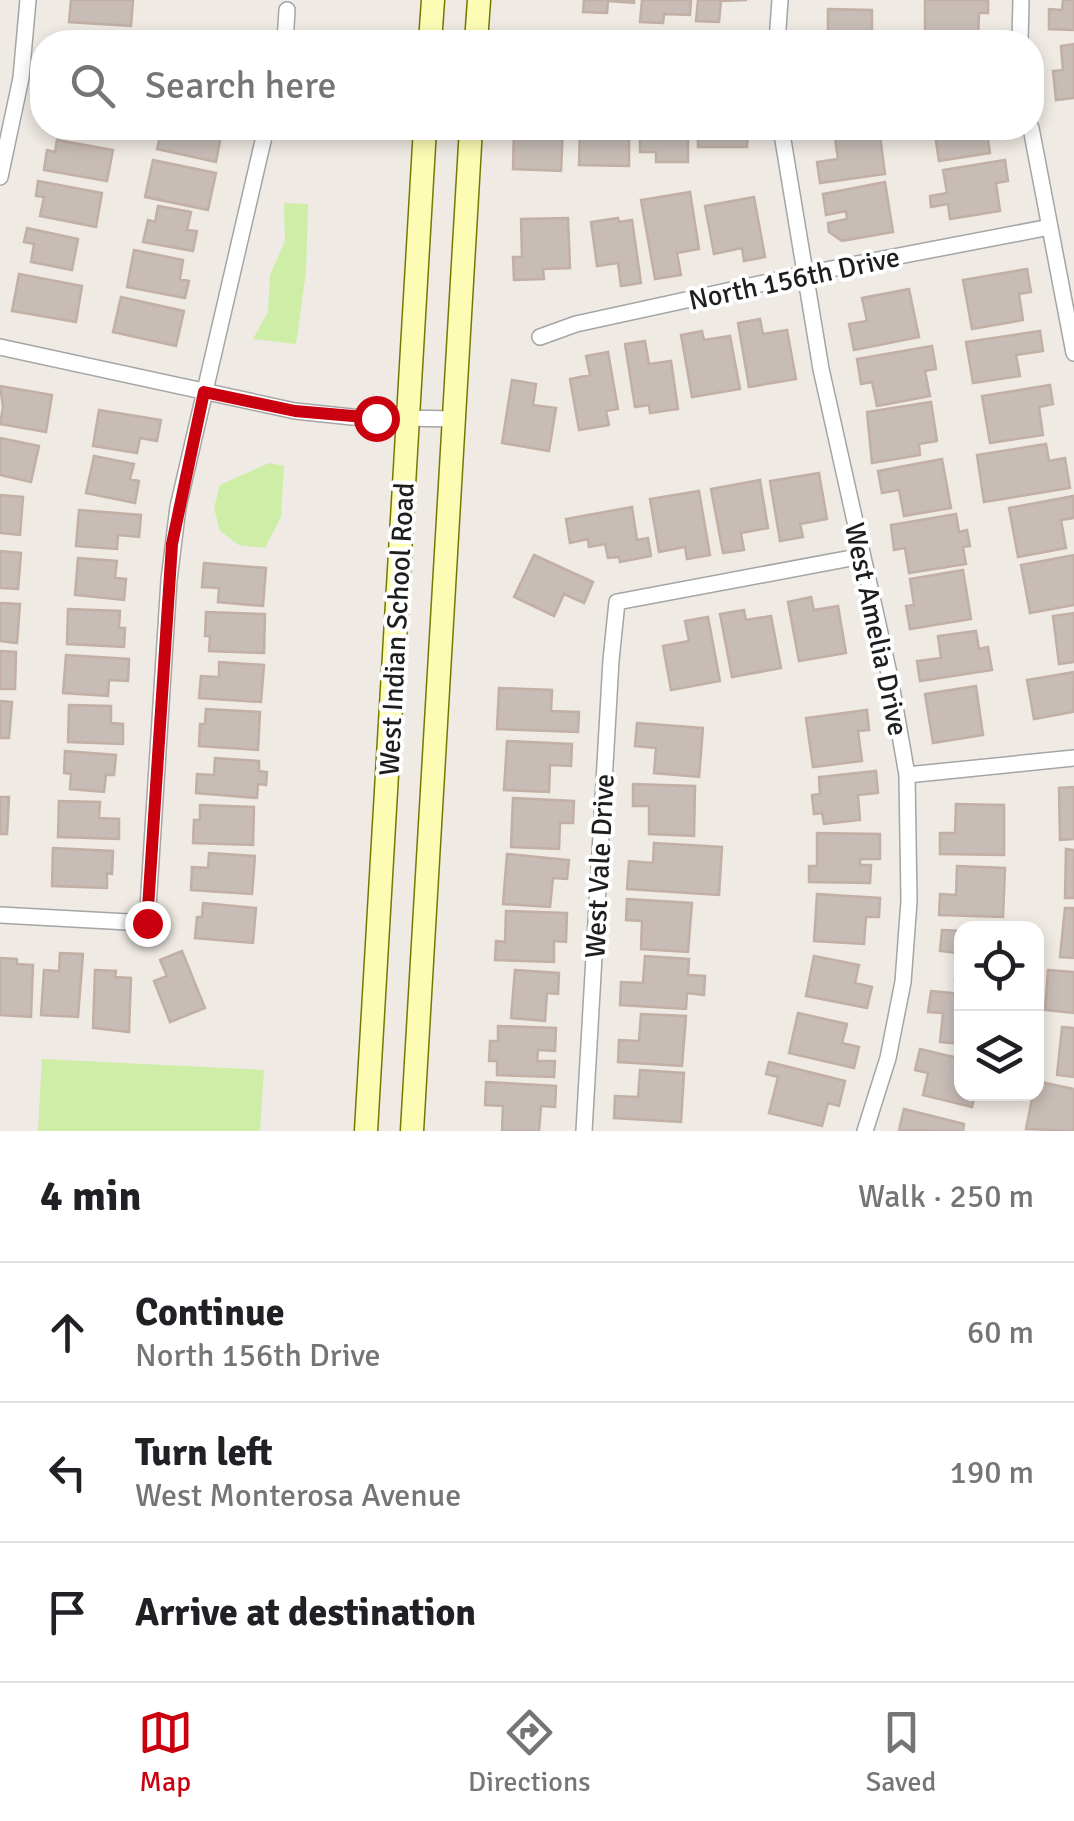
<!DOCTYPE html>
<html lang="en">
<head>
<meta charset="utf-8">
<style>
  body { margin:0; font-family:Signika,sans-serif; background:#f2f2f2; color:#202124 }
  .controls { position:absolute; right:30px; bottom:30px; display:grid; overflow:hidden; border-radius:20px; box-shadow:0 5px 15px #0003 }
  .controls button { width:90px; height:90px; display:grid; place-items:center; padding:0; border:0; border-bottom:2px solid #e0e0e0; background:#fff; color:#202124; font:50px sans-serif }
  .stop { position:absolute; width:30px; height:30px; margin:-22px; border:8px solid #cb000e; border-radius:50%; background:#fff }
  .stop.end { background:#cb000e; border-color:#fff; box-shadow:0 2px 10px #0008 }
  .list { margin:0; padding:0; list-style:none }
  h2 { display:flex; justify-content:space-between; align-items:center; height:130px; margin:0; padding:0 40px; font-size:42px }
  h2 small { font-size:32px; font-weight:400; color:#757577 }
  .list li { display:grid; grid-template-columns:65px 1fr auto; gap:30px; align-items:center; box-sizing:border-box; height:140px; padding:0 40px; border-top:2px solid #e0e0e0 }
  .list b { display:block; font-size:38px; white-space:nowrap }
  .list p { margin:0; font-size:32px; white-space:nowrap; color:#757577 }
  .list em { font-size:32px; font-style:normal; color:#757577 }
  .icon { flex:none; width:55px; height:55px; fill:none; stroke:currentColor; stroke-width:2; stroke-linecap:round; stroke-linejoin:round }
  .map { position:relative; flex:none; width:1074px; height:1131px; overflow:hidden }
  .search { position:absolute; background:#fff; box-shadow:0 5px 15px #0003; left:30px; right:30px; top:30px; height:110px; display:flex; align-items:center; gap:25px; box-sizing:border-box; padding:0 35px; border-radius:40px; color:#757577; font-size:38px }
  .sheet { height:550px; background:#fff }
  nav { display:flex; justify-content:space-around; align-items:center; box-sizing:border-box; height:140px; border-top:2px solid #e0e0e0; background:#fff; font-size:28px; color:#757577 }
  nav a { display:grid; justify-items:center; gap:5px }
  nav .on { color:#cb000e }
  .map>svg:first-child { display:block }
</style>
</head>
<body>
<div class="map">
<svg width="1074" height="1131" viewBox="0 0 1074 1131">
  <rect width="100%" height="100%" fill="#efeae3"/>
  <path fill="#ceeda6" d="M284,203L308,204L306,272L296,344L253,339L268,312L270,275L285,241Z
    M269,463L284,466L281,517L265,548L239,545L220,531L214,508L220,485Z
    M42,1059L264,1070L260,1131H38Z"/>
  <path fill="#c7bcb6" stroke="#c2afa5" stroke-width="2.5" d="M71,0H133L131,26L69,22Z
    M584,0H634V3L608,1L607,13L583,12Z
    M642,0H691L690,15L664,14L663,23L640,22Z
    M698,0H747L721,1L719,22L696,21Z
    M925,0H988V13H979L978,39L925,40Z
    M1063,0H1074V30L1049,29V9L1062,10Z
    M828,9L872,10V42H807V36H828Z
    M1074,44V98L1056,100L1053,71L1063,70L1061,46Z
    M172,128L222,130L216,162L157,149L160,137L170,139Z
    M514,128H563L561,171L513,169Z
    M580,128H629V166L579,165Z
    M640,128H688V162H656V152H640Z
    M698,128H748L747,147H698Z
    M862,128H879L885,174L820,183L817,162L838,159L834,131Z
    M934,128H986L990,153L939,161Z
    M57,140L113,150L107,181L44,170L47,150L55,152Z
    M153,160L216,173L208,210L145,197Z
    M1005,160L1008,181L996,183L1000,211L950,219L948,204L931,207L930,196L947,193L943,170Z
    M38,181L102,193L96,227L40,216L44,197L36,196Z
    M885,182L893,232L842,241L829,232L828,223L847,219L846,211L826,215L823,194Z
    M690,192L699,249L677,253L681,275L655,279L641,200Z
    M754,197L765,257L744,261L742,248L714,254L705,206Z
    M158,206L191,212L187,230L197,231L193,251L143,242L148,220L155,222Z
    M568,218L570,268L543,269L544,279L514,280L513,257H522L521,219Z
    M618,218L619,222L632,220L641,283L621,286L618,263L597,266L591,222Z
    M27,228L78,239L72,270L31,262L34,244L24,242Z
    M134,250L183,260L180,279L189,281L185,298L127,287Z
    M1027,269L1031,292L1019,294L1023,320L972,329L963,280Z
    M19,274L82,286L76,322L12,311Z
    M909,289L919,337L854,350L849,324L867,321L862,298Z
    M121,297L184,311L176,346L113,332Z
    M760,319L763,334L787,330L796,379L749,387L738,323Z
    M702,331L704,340L730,336L740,389L692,397L681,335Z
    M1040,331L1043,351L1016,355L1020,376L973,383L966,342Z
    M645,341L649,364L671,361L678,409L650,413L649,405L635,407L625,344Z
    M932,346L936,369L925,371L930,396L877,406L872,382L861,384L857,359Z
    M608,352L618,409L606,411L609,425L579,430L570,379L590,375L586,356Z
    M512,380L536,384L533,405L556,408L549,451L502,443Z
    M1050,385L1053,404L1039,407L1043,435L990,443L982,396Z
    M0,386L52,395L46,432L0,424L3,407Z
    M931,402L937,441L919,444L920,455L872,463L867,412Z
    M99,410L161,420L157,441L140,438L137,453L93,446Z
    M0,438L39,446L31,482L0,475Z
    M1046,444L1049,461L1065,458L1070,488L984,502L977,455Z
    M94,456L134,464L130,479L139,481L135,503L86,493Z
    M942,459L951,508L904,516L899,490L882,493L878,471Z
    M819,473L827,519L800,524L803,537L780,541L770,481Z
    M760,480L768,528L741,533L744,550L723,553L711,489Z
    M699,491L710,555L687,559L685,547L659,552L650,499Z
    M0,495L23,497L20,535L0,533Z
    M1073,496L1074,518L1061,520L1066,548L1018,557L1009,508Z
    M632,507L637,540L648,538L651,556L620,562L619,557L608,558L605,544L589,547L588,539L570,543L566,519Z
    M79,510L141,515L139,537L118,535L117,549L76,546Z
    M956,514L959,532L967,530L970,546L963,547L966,564L909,573L905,548L894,550L891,525Z
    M0,551L21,553L18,589L0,588Z
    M534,555L593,582L584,603L564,594L554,616L514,597Z
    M1074,555V605L1030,613L1021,565Z
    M78,558L117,561L115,578L126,579L124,600L75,595Z
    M204,563L266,568L263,606L218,602L219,588L202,587Z
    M963,570L971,619L910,629L906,606L914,605L910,579Z
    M811,597L814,610L838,606L846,653L799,661L788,602Z
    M0,603L20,604L17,643L0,641Z
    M68,609L120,611L119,628H125L124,647L67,644Z
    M744,610L746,620L771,616L781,668L732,677L720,614Z
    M206,612L265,614L264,653L209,651L210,636H205Z
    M1074,613V662L1059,664L1053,616Z
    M708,617L720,681L671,690L663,646L689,641L685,621Z
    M976,631L979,649L988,647L992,670L920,681L917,661L941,658L938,636Z
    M0,651L16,652L15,689H0Z
    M66,655L129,659L128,681L109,680L108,696L63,693Z
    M219,662L264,665L261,702L199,698L201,676L219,677Z
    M1074,672L1073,712L1034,719L1027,680Z
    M976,686L983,735L933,743L925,694Z
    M499,688L552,690L551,711L579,712L578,732L497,729Z
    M0,701L12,702L9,738H0Z
    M69,705L111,706V723L123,724V744L68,742Z
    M206,709L260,712L258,750L199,746L200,724H205Z
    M867,710L869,730L858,731L862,761L813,767L806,718Z
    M637,723L703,728L699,777L654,773L656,748L635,746Z
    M507,741L572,744L571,766L550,765L549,792L504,790Z
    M65,751L116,755L114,775H106L104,792L70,789L71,774L64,773Z
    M215,758L259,761V771L267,772L266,785L258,784L257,798L196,793L197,774L214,775Z
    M876,771L878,793L858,795L860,820L824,824L822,813L814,814L812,795L820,794L819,777Z
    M633,784L695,786L694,836L649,834V806H633Z
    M1074,787V839L1060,840L1059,788Z
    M0,797H9L7,834H0Z
    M513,798L574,801L573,823H560L559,849L511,847Z
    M59,801L100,802L99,818L119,819V839L58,837Z
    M956,804L1004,805V855L940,854V833H955Z
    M200,805L254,807L253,845L193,843L194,820H200Z
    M817,833L880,834V859H860V865H871L870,883L809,882V866H817Z
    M654,843L722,847L719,895L627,889L629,861L653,863Z
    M53,848L113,851L112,874L107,873V888L52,886Z
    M1066,849L1074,850V898H1065Z
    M209,853L255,856L252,894L191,890L192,867L208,868Z
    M507,854L569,860L567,879L553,878L550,907L503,904Z
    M957,866L1005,868L1003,917L939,915L940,894L956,895Z
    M817,894L880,898L879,917H866L864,944L814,941Z
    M627,899L692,903L688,952L641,949L642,921L626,920Z
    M203,903L256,908L253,943L195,938L197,917H202Z
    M1065,908H1074V958L1060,957Z
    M506,911L567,913L566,942L554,941V962L495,960L496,941L505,942Z
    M942,930L962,931V981L955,980L957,953L940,951Z
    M182,951L205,1008L170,1022L154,981L167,976L160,960Z
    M60,953L83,954L78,1017L41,1015L44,970L59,971Z
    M645,956L689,959L688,975L705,976L704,995L687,993L686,1009L620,1005L621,982L643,983Z
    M814,956L859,965L855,983L872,987L867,1008L806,996Z
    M0,958L17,959V964L33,965L31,1017L0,1015Z
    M95,970L116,971L115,977L131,978L129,1032L93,1028Z
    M515,970L559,973L558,994L547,993L545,1021L511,1018Z
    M1048,970L1074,972V1013L1045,1010Z
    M931,991L962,994V1044L940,1042L943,1013L928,1012Z
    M798,1013L847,1024L842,1043L859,1047L854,1068L789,1053Z
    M641,1014L686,1016L682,1066L618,1062L619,1040L639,1041Z
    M498,1026L556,1028L555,1051L538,1050L537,1061H555L554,1077L497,1075V1061H489L490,1041H498Z
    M1062,1027L1074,1028V1077L1057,1075Z
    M920,1049L962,1059V1094H975L972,1107L923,1095L928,1073L915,1070Z
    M769,1062L845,1081L839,1106L828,1103L822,1126L769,1113L778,1077L766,1074Z
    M640,1070L684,1073L681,1122L614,1118L615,1096L638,1097Z
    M1036,1081L1074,1089V1131L1026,1129L1033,1094H1036Z
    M486,1082L556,1086L555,1107L541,1106L539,1131H502L503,1106L485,1105Z
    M904,1109L964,1124L963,1131L899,1130Z"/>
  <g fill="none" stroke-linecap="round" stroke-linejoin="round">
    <g stroke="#a5a5a5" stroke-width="18">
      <path id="minor" d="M285,42L287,10
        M777,42L780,0
        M1020,42L1021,0
        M781,128L821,369L890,678L907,775L909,901L903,982L888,1058L865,1131
        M1031,128L1074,353
        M0,177L21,78L28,0
        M540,337L576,324L805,274L1050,227
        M0,347L295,411L352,417L454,419
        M907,775L1074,758
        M0,915L147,923L169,580L178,507L266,128
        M584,1131L611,660L617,602L862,556"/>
    </g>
    <g stroke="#757900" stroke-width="25">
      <path id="secondary" d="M430,42L433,0
        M476,42L479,0
        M366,1131L425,128
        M412,1131L471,128"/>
    </g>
    <use href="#minor" stroke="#fff" stroke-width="15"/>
    <use href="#secondary" stroke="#fdfcb4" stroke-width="22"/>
  </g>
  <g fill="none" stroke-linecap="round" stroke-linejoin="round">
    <path stroke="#cb000e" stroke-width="12" d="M147,923L172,544L204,392L295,411L376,418"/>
  </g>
  <g text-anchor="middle" stroke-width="8" stroke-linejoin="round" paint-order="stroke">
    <g font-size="28" fill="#1e1e1e" stroke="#fff">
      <text transform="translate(794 278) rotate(-12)" y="10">North 156th Drive</text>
      <text transform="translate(396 629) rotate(-87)" y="10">West Indian School Road</text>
      <text transform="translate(877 629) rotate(78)" y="10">West Amelia Drive</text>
      <text transform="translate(599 866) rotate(-87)" y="10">West Vale Drive</text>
    </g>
  </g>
</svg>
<div class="controls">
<button><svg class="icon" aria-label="locate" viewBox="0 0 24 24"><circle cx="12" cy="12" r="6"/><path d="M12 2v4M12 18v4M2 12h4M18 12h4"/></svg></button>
<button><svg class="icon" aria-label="layers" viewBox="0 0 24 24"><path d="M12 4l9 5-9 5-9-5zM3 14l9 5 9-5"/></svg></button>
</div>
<div class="stop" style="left:376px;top:418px"></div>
<div class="stop end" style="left:147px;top:923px"></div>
<div class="search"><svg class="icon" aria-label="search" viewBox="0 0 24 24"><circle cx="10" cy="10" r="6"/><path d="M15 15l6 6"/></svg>Search here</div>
</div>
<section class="sheet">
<h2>4 min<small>Walk · 250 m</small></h2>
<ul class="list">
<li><svg class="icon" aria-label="ahead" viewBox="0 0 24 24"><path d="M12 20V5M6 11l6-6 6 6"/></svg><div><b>Continue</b><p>North 156th Drive</p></div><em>60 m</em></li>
<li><svg class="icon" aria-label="left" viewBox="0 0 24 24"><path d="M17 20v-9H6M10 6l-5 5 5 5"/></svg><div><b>Turn left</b><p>West Monterosa Avenue</p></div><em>190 m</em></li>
<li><svg class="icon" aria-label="arrive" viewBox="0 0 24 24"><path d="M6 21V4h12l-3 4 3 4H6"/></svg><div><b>Arrive at destination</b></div></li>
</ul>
</section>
<nav>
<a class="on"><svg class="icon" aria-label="map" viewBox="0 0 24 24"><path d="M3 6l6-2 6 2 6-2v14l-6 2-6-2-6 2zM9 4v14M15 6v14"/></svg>Map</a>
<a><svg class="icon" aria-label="directions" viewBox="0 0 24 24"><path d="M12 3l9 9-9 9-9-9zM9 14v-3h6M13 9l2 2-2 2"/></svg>Directions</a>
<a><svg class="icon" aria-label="saved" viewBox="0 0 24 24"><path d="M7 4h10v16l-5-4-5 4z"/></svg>Saved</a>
</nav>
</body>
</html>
